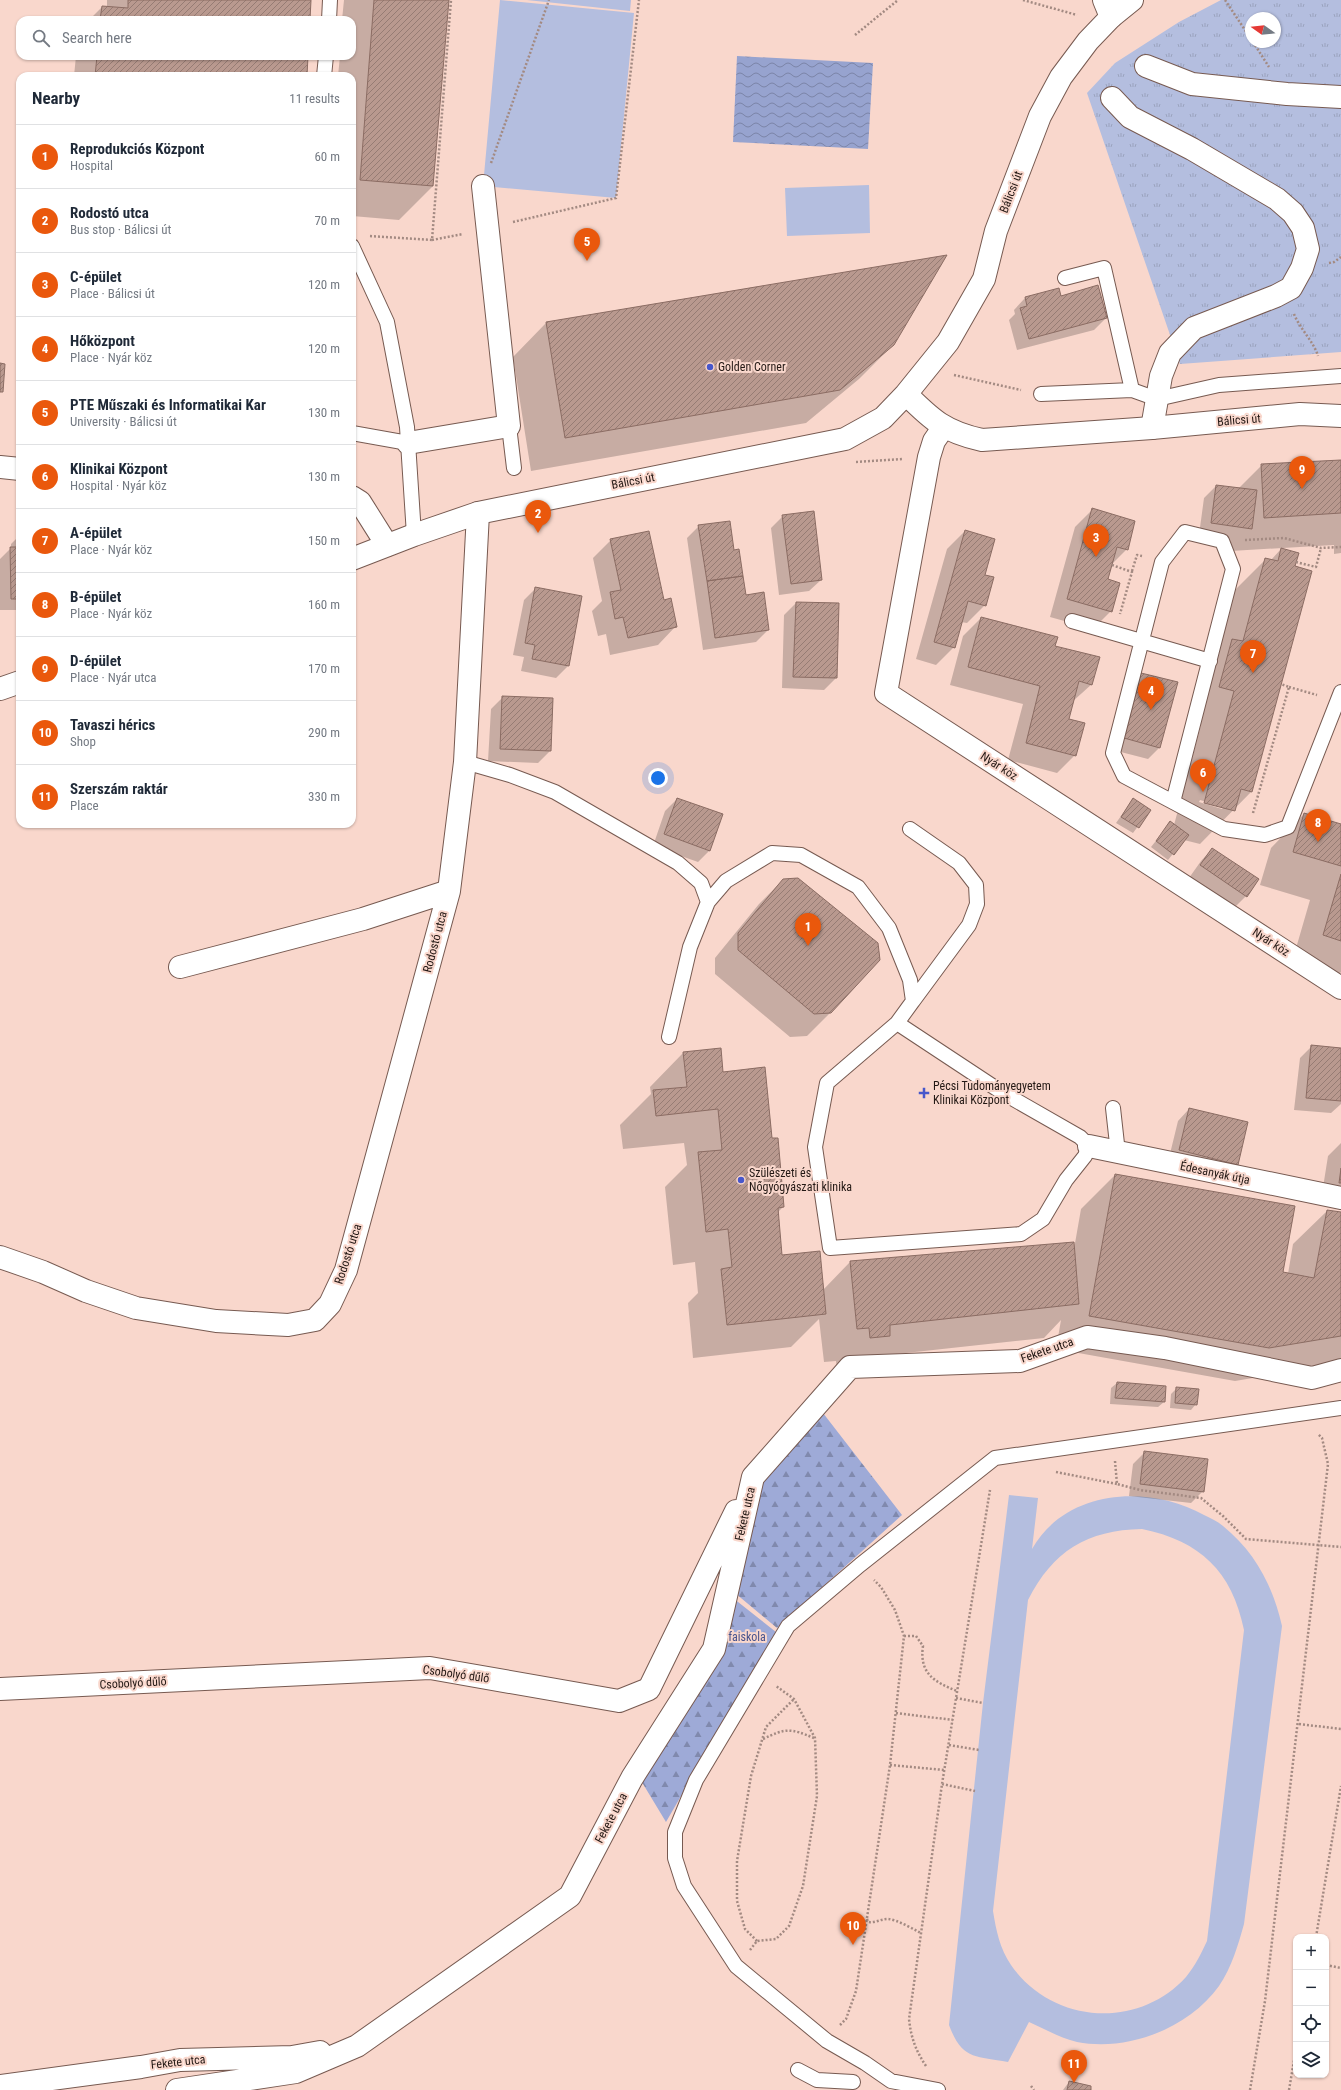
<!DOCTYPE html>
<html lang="en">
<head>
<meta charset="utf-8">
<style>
  body { margin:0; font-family:"Roboto Condensed",sans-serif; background:#f6f6f7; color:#1f2937 }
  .controls { position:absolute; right:12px; bottom:12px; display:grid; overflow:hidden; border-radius:8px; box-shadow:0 1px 3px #0004 }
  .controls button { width:36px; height:36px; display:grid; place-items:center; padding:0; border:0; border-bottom:1px solid #e0e1e3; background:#fff; color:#1f2937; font:20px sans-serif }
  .compass { position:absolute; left:1245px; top:12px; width:36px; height:36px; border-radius:50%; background:#fff; box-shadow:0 1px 3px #0004; rotate:285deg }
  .you { position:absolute; left:658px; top:778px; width:14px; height:14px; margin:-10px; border:3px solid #fff; border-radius:50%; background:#1a73e8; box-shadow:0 0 0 6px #1a73e833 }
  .badge { display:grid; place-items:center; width:26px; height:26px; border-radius:50%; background:#ea580c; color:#fff; font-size:13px; font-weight:700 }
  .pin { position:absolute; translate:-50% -33px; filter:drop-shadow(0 1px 2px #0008) }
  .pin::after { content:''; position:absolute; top:21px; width:14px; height:12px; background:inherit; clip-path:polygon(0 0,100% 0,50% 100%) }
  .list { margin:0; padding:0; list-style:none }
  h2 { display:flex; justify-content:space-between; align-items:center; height:52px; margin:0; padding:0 16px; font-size:17px }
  h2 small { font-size:13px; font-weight:400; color:#747a83 }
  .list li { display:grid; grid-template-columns:26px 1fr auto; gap:12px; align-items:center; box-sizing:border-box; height:64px; padding:0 16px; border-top:1px solid #e0e1e3 }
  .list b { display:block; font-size:15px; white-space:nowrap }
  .list p { margin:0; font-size:13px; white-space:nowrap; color:#747a83 }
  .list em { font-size:13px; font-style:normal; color:#747a83 }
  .icon { flex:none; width:22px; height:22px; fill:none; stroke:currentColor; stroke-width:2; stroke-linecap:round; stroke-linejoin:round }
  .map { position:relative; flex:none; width:1341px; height:2090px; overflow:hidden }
  .search { position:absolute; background:#fff; box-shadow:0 1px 3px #0004; left:16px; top:16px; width:340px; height:44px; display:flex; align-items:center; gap:10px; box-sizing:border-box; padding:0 14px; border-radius:12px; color:#747a83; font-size:15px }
  .panel { position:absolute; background:#fff; box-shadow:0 1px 3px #0004; left:16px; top:72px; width:340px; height:756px; border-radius:12px }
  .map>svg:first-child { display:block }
</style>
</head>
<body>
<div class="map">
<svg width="1341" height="2090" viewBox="0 0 1341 2090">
  <defs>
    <pattern id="forest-firs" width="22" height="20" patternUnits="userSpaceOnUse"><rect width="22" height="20" fill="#9eaad7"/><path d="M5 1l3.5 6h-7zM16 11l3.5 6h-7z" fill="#8089ad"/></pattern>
    <pattern id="park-tufts" width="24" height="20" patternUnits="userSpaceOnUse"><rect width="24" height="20" fill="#b4bedf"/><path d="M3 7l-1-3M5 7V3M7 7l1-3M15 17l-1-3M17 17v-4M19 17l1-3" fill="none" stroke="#9aa3be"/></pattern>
    <pattern id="water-waves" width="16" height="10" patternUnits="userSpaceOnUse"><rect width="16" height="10" fill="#97a3cf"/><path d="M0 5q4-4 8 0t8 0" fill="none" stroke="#7b84a7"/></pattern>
    <pattern id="building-hatch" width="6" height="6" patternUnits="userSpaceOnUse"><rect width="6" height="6" fill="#b9998f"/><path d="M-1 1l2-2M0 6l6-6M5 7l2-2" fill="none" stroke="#967c74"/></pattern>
  </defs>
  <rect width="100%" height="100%" fill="#f9d7cc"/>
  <path fill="#b4bedf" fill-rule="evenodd" d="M500,0L634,13L616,198L483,186Z
    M527,0H631L630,11Z
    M869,185L870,233L787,236L785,188Z
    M1009,1495L1038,1498L1032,1549C1066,1489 1148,1484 1204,1515C1210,1518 1217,1521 1223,1526C1255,1552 1273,1586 1282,1626L1244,1924C1238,1945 1232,1967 1219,1986C1189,2028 1128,2052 1077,2042C1060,2038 1045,2029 1029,2022L1008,2062C975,2056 962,2060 949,2025L983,1703ZM1142,1529C1200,1541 1232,1571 1244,1630L1207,1941C1201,1954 1195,1966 1186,1977C1138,2030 1052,2024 1011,1965C1000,1949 996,1930 993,1911L1028,1600C1053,1551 1087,1530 1142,1529Z"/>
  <path fill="url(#forest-firs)" d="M823,1413L902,1515L777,1628L735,1593L763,1477Z
    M733,1598L776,1632L666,1822L640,1779Z"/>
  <path fill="url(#park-tufts)" fill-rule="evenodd" d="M1221,0H1341V352L1180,364L1087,93L1115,63L1179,22ZM1251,18H1275V42H1251Z"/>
  <path fill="url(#water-waves)" d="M737,56L873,63L868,149L733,142Z"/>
  <path fill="#0003" fill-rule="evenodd" d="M107,0H310L309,20H89L102,7L107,8Z
    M344,0H448L433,186L399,220L352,216V76H338L340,56H352V20H342Z
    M76,56H307L306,76H74Z
    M1060,297L1106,318L1094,330L1017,350L1009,320L1015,314L1014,310L1025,298Z
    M546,323L894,344L859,379L806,423L531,471L513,357Z
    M1341,461V553L1334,554V545L1231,551L1230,539L1199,535L1204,498L1216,486L1238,489L1262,465Z
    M1092,510L1127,549L1110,566L1106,580L1111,611L1093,629L1050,617L1075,527Z
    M783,516L821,580L809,591L779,595L771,528Z
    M699,526L733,551L745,596L768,630L756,642L703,650L687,538Z
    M965,531L984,576L985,605L967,623L961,622L954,647L936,665L916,659L947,549Z
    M20,535V610H0V559L11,548V544Z
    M611,540L663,601L675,627L658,645L610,655L606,634L598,636L592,611L602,601L593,558Z
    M1281,549L1294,567L1311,572L1251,792L1200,844L1184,840L1168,860L1151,847L1171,822L1174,825L1201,725L1186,721L1199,674L1232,593L1266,559L1271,560ZM1200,800L1224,807L1222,809L1199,802Z
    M536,588L568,666L556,678L521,671L524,657L513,655L524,600Z
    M796,603L838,604L836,678L824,690L782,688L784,615Z
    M981,618L1092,684L1072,702L1067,720L1075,755L1057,773L1008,760L1023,704L950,685L963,636Z
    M1141,674L1160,747L1148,759L1113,750L1129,686Z
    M503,697L550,751L538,763L488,761L491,709Z
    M677,799L710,850L698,862L653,846L665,811Z
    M1133,799L1150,810L1133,833L1116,823Z
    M1304,814L1340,825L1341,823V972L1332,981L1290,969L1310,900L1260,885L1271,848Z
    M1212,849L1246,896L1234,908L1189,878L1201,861Z
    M783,880L830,1013L807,1036L790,1037L715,974V958L759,904Z
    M1312,1046L1341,1049V1104L1331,1113L1294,1110L1300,1058Z
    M683,1053L722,1073L771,1140L783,1207L777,1213L781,1256L823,1290L850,1262L1074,1249L1081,1209L1115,1175L1282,1273L1288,1274L1293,1244L1327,1211L1341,1213V1363L1235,1381L1056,1349L1061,1320L1044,1338L869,1357L837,1371L836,1361L824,1362L819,1319L791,1347L693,1358L688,1303L698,1293L695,1262L673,1265L665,1187L687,1165L684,1143L623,1149L620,1125L651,1094L650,1087Z
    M1189,1109L1237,1164L1225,1176L1168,1162L1178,1121Z
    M1341,1143V1203L1321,1200L1328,1156Z
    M1117,1383L1164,1402L1158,1407L1110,1404L1111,1388Z
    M1177,1388L1196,1404L1191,1410L1170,1408L1171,1394Z
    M1145,1452L1203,1491L1191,1503L1129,1496L1133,1464Z
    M1069,2082L1090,2090H1063Z"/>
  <path fill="url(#building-hatch)" stroke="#8b6c63" d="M128,0H311L310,20H100L102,6L128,8Z
    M374,0H449L433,186L360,180Z
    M97,56H308L307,76H95Z
    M947,255L894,345L840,390L565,438L546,322Z
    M1098,285L1107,318L1029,339L1020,308L1027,306L1025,297L1059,288L1061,296Z
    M0,363L5,364L3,392H0Z
    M1341,460V513L1264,518L1261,464Z
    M1216,485L1257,490L1252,529L1211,523Z
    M1092,508L1135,521L1128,550L1117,547L1108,579L1120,583L1112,612L1067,599Z
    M814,511L822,580L791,584L782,515Z
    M730,521L734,550L739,549L743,576L707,581L698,525Z
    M965,530L995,539L985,575L994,577L986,606L968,601L955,648L934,642Z
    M649,531L664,600L671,598L677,627L628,638L623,617L615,619L610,592L621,590L610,539Z
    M10,547H20V599H11Z
    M1281,548L1299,553L1295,566L1312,571L1252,792L1241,789L1235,811L1204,803L1234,691L1219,687L1232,639L1243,641L1265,558L1278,561Z
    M743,576L746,595L764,592L769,630L715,638L707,581Z
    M535,587L582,596L569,666L532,659L535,645L525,643Z
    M796,602L839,603L837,678L793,677Z
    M981,617L1058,637L1055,646L1100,657L1092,685L1079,681L1069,719L1085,723L1076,756L1026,743L1040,686L968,667Z
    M1141,673L1178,682L1160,748L1124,738Z
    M502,696L553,698L551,751L500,749Z
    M677,798L723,814L710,851L664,834Z
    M1133,798L1151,810L1139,828L1121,817Z
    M1304,813L1341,824V866L1293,852Z
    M1170,821L1189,835L1174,855L1156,841Z
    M1212,848L1259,879L1247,897L1200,865Z
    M1341,874V941L1323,935Z
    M798,878L878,943L880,960L831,1013L814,1014L738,950V933L783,879Z
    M1311,1045L1341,1048V1101L1306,1098Z
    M721,1048L723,1072L765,1067L772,1138H778L784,1207L778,1208L782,1255L820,1251L826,1314L727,1325L721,1269L732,1267L728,1229L706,1232L698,1152L722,1150L718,1109L656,1116L653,1090L687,1087L683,1052Z
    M1189,1108L1248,1122L1238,1165L1179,1150Z
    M1341,1168V1183H1339Z
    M1115,1174L1295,1206L1283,1272L1314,1278L1327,1210L1341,1212V1336L1269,1348L1089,1316Z
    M1074,1242L1079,1304L890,1325V1336L870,1338L869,1328L857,1329L850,1261Z
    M1117,1382L1166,1386L1165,1402L1115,1398Z
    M1176,1387L1199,1389L1197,1405L1175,1403Z
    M1144,1451L1208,1459L1204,1492L1140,1484Z
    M1069,2081L1091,2086V2090H1067Z"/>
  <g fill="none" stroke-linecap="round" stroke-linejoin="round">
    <g stroke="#775a51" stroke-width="16">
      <path id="service" d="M329,20L330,0
        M324,76L326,56
        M352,246L387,322L407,427L414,535
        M1065,278L1104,268L1132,390
        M1041,394L1132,390L1157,399L1219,385L1341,376
        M509,426L514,468
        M352,433L408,443
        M1072,621L1210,661
        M465,762L510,775L555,792L678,863L701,883L708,902L726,881L772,853L801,855L858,887L889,928L910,980L913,1001L897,1023L827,1083L815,1147L830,1248L1021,1234L1043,1219L1066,1180L1085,1156L1089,1146L1080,1137L1003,1093L897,1023
        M1173,802L1233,569L1222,541L1185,532L1162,562L1113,753L1124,776L1224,829L1265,835L1288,827L1341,692
        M910,829L959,863L976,885L977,904L969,925L913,1001
        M669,1037L690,947L708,902
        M1113,1108L1118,1153
        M798,2070L817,2080L853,2082
        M938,2090L891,2081L865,2063L827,2041L736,1966L684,1886L675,1858V1832L696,1780L788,1626L860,1565L995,1458L1341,1408"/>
    </g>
    <g stroke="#775a51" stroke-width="24">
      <path id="minor" d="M1104,0L1111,17
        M1146,66L1192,84L1287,94L1341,97
        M1112,98L1130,117L1192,149L1277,199L1293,213L1303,228L1308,249L1302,268L1291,288L1276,296L1194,328L1170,353L1161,376L1152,428
        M943,428L934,441L929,457L886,693L1341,988
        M408,443L509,426L483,186
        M0,467L20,469
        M352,497L360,502L387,545
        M180,967L363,919L449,891
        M1089,1146L1341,1198
        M0,1257L43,1272L86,1291L136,1308L216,1321L288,1325L315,1320L330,1304L346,1270L449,891L465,762L478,513
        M0,1689L430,1668L619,1701L649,1689L736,1511
        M0,2086L141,2067L180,2060L292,2057L320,2052
        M177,2090L296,2072L357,2046L570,1896L632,1778L714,1649L753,1477L850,1367L1020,1361L1087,1337L1165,1348L1312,1378L1341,1370"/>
    </g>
    <g stroke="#775a51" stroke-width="24">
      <path id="tertiary" d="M906,394L948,342L984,279L996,231L1040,116L1061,77L1088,41L1111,17L1132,0
        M352,559L414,535L478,513L845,439L883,418L906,394C932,420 945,432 982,440L1152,428L1300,414L1341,416
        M0,689L20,682"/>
    </g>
    <path stroke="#a38a82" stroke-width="2.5" stroke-dasharray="2 2" stroke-linecap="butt" d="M1023,0L1077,15
      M1225,0L1251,39
      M855,35L898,0
      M1253,42L1269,67
      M491,163L549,0
      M513,222L616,198L639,0
      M370,236L432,240L451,0
      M432,240L463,234
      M1329,263L1334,262L1341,257
      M1294,314C1300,329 1314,342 1318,356
      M954,375L1021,390
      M856,462L903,459
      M1245,540L1284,538L1321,548L1341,547
      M1296,562L1316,567L1321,548
      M1112,565L1132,572L1120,614
      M1132,571L1137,555L1142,556
      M1289,687L1317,695
      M1253,813L1289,687L1281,684
      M1115,1461L1117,1484L1140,1490L1201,1498L1223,1516L1246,1539L1341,1547
      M1056,1472L1117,1484
      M904,1636H916L923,1646C919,1673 934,1682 957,1691
      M956,1698L983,1703
      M896,1713L953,1720
      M1299,1724L1341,1729
      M763,1739C786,1728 790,1728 814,1738
      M949,1745L979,1750
      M890,1765L944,1770
      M942,1784L975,1791
      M867,1919L868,1922C875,1923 881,1919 888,1919C898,1920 911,1928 921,1933
      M1316,1937L1341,1786
      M757,1941L745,1929L737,1901V1861L751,1776L766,1727L794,1699
      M750,1950L757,1941L776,1939L789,1926L803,1886L817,1796L815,1738L794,1699L776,1686
      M1326,1965L1341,1968
      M840,2025L846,2019L856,1991L890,1765L904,1636L895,1610L881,1587L874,1580
      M926,2066C916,2051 911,2038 909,2019L942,1784L990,1490
      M1031,2086L1034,2090
      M1250,2090L1265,2001L1328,1464L1322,1438L1318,1434
      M1289,2090L1296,2049"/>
    <use href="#service" stroke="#fff" stroke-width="14"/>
    <use href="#minor" stroke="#fff" stroke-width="22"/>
    <use href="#tertiary" stroke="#fff" stroke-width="22"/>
  </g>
  <g fill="#4757cb" stroke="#f9d7cc" stroke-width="1.5">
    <circle cx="710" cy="367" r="4"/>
    <path d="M922 1087h4v4h4v4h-4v4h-4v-4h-4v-4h4z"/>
    <circle cx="741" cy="1180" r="4"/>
  </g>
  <g text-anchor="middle" stroke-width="4" stroke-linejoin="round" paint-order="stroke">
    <g font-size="12" fill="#231814" stroke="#f9d7cc">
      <text transform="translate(1011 192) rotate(-69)" y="4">Bálicsi út</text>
      <text transform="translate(1239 420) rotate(-5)" y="4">Bálicsi út</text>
      <text transform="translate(633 481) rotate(-11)" y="4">Bálicsi út</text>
      <text transform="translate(999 766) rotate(33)" y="4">Nyár köz</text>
      <text transform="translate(435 942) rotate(-75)" y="4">Rodostó utca</text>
      <text transform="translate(1271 942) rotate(33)" y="4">Nyár köz</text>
      <text transform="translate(1215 1173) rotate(12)" y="4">Édesanyák útja</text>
      <text transform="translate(348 1254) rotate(-72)" y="4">Rodostó utca</text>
      <text transform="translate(1047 1350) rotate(-19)" y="4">Fekete utca</text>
      <text transform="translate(745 1514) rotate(-77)" y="4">Fekete utca</text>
      <text transform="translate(456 1674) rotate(8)" y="4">Csobolyó dűlő</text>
      <text transform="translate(133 1683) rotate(-3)" y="4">Csobolyó dűlő</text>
      <text transform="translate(611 1818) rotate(-62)" y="4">Fekete utca</text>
      <text transform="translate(178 2062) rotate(-6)" y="4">Fekete utca</text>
    </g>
    <g font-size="12" fill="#231814" stroke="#f9d7cc" text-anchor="start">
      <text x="718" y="371">Golden Corner</text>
      <text x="933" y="1090">Pécsi Tudományegyetem<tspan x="933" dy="14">Klinikai Központ</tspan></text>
      <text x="749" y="1177">Szülészeti és<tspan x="749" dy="14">Nőgyógyászati klinika</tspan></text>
    </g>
    <g font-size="12" fill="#46528c" stroke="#f9d7cc">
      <text x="747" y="1641">faiskola</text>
    </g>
  </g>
</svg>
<div class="controls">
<button>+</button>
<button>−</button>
<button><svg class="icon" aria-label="locate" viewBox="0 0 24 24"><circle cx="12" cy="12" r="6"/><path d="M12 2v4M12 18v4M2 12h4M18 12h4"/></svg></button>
<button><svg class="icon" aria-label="layers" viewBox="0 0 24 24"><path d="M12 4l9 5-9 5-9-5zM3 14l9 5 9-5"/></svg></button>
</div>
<svg class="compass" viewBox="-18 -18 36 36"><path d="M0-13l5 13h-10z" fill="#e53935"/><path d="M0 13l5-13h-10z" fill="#747a83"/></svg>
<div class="you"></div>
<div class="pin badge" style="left:808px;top:946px">1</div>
<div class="pin badge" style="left:538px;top:533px">2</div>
<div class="pin badge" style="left:1096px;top:557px">3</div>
<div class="pin badge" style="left:1151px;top:710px">4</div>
<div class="pin badge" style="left:587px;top:261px">5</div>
<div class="pin badge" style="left:1203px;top:792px">6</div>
<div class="pin badge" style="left:1253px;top:673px">7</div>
<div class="pin badge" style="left:1318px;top:842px">8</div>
<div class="pin badge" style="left:1302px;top:489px">9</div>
<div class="pin badge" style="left:853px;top:1945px">10</div>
<div class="pin badge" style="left:1074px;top:2083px">11</div>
<div class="search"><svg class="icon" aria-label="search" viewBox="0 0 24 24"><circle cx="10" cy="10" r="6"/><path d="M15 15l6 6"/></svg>Search here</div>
<section class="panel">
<h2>Nearby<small>11 results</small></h2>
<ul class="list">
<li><span class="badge">1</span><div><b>Reprodukciós Központ</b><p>Hospital</p></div><em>60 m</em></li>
<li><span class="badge">2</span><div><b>Rodostó utca</b><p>Bus stop · Bálicsi út</p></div><em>70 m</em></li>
<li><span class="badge">3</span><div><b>C-épület</b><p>Place · Bálicsi út</p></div><em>120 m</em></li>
<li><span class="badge">4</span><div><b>Hőközpont</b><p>Place · Nyár köz</p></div><em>120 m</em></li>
<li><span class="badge">5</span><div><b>PTE Műszaki és Informatikai Kar</b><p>University · Bálicsi út</p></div><em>130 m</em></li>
<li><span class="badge">6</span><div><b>Klinikai Központ</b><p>Hospital · Nyár köz</p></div><em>130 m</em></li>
<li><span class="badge">7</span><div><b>A-épület</b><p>Place · Nyár köz</p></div><em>150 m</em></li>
<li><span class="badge">8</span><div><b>B-épület</b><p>Place · Nyár köz</p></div><em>160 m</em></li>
<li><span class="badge">9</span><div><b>D-épület</b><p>Place · Nyár utca</p></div><em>170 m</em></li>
<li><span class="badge">10</span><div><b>Tavaszi hérics</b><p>Shop</p></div><em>290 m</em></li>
<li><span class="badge">11</span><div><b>Szerszám raktár</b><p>Place</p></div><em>330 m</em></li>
</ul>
</section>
</div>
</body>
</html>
